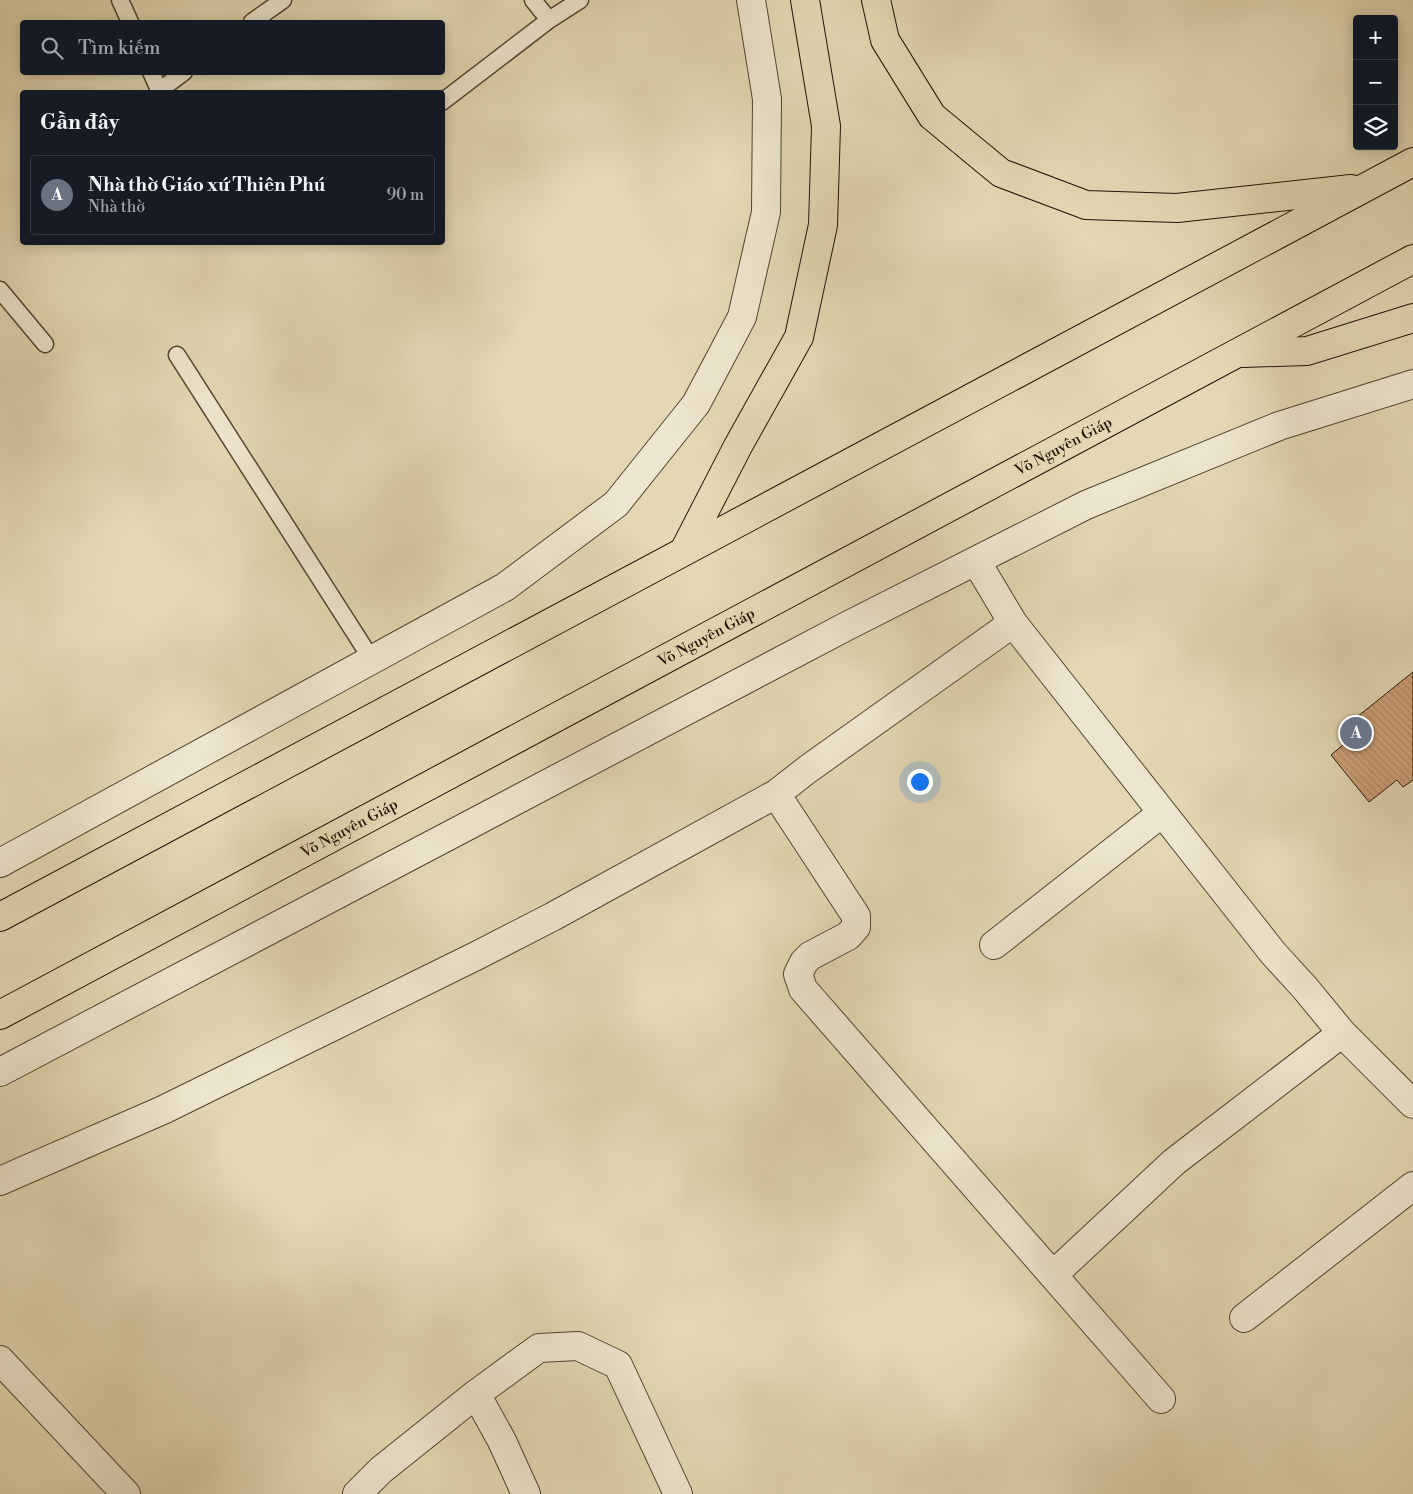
<!DOCTYPE html>
<html lang="vi">
<head>
<meta charset="utf-8">
<style>
  body { margin:0; font-family:"Libre Bodoni",serif; background:#20242c; color:#f1f3f6 }
  .controls { position:absolute; right:15px; top:15px; display:grid; overflow:hidden; border-radius:5px; box-shadow:0 2px 12px #0003 }
  .controls button { width:45px; height:45px; display:grid; place-items:center; padding:0; border:0; border-bottom:1px solid #363941; background:#171b24; color:#f1f3f6; font:25px sans-serif }
  .you { position:absolute; left:919px; top:781px; width:18px; height:18px; margin:-12px; border:4px solid #fff; border-radius:50%; background:#1a73e8; box-shadow:0 0 0 8px #1a73e833 }
  .badge { display:grid; place-items:center; width:32px; height:32px; border-radius:50%; background:#1a73e8; color:#fff; font-size:16px; font-weight:700 }
  .pin { position:absolute; translate:-50% -50%; border:2px solid #fff; box-shadow:0 1px 5px #0006 }
  .list { margin:0; padding:0; list-style:none }
  h2 { display:flex; justify-content:space-between; align-items:center; height:65px; margin:0; padding:0 20px; font-size:21px }
  h2 small { font-size:16px; font-weight:400; color:#9ea1a6 }
  .list li { display:grid; grid-template-columns:32px 1fr auto; gap:15px; align-items:center; box-sizing:border-box; height:80px; margin:0 10px 10px; padding:0 10px; border:1px solid #363941; border-radius:5px }
  .list b { display:block; font-size:19px; white-space:nowrap }
  .list p { margin:0; font-size:16px; white-space:nowrap; color:#9ea1a6 }
  .list em { font-size:16px; font-style:normal; color:#9ea1a6 }
  .icon { flex:none; width:28px; height:28px; fill:none; stroke:currentColor; stroke-width:2; stroke-linecap:round; stroke-linejoin:round }
  .map { position:relative; flex:none; width:1413px; height:1494px; overflow:hidden }
  .search { position:absolute; background:#171b24; box-shadow:0 2px 12px #0003; left:20px; top:20px; width:425px; height:55px; display:flex; align-items:center; gap:12px; box-sizing:border-box; padding:0 18px; border-radius:5px; color:#9ea1a6; font-size:19px }
  .panel { position:absolute; background:#171b24; box-shadow:0 2px 12px #0003; left:20px; top:90px; width:425px; height:155px; border-radius:5px }
  .map>svg:first-child { display:block }
</style>
</head>
<body>
<div class="map">
<svg width="1413" height="1494" viewBox="0 0 1413 1494">
  <defs>
    <pattern id="building-back-hatch" width="6" height="6" patternUnits="userSpaceOnUse" patternTransform="scale(1.25)"><rect width="6" height="6" fill="#d0a37b"/><path d="M-1 5l2 2M0 0l6 6M5-1l2 2" fill="none" stroke="#b28b69"/></pattern>
  </defs>
  <rect width="100%" height="100%" fill="#e3d8b3"/>
  <filter id="stains"><feTurbulence type="fractalNoise" baseFrequency=".004" numOctaves="4"/><feColorMatrix values="0 0 0 0 .2 0 0 0 0 .09 0 0 0 0 .02 0 0 0 .5 -.17"/></filter>
  <radialGradient id="worn" r=".72"><stop offset=".6" stop-color="#630" stop-opacity="0"/><stop offset="1" stop-color="#630" stop-opacity=".3"/></radialGradient>
  <path fill="url(#building-back-hatch)" stroke="#211307" d="M1413,672V780L1403,787L1397,780L1369,802L1331,755L1355,735L1347,725Z"/>
  <g fill="none" stroke-linecap="round" stroke-linejoin="round">
    <g stroke="#524432" stroke-width="19">
      <path id="lane" d="M120,0L130,22
        M549,20L580,0
        M252,22L283,0
        M151,72L160,92
        M159,91L184,72
        M442,102L549,20L533,0
        M0,290L45,344
        M177,355L372,660"/>
    </g>
    <g stroke="#524432" stroke-width="30">
      <path id="street" d="M976,561L1013,623L1273,953L1305,988L1342,1033L1413,1104
        M776,794L856,916V927L848,936L810,956L804,962L798,974L803,989L1161,1399
        M0,863L505,587L616,504L696,404L742,317L766,212L767,99L751,0
        M994,945L1162,813
        M0,1072L847,626L1086,505L1279,426L1413,384
        M0,1181L163,1110L476,956L552,917L776,794L808,769L1013,623
        M1053,1275L1174,1162L1342,1033
        M1244,1318L1413,1186
        M0,1360L126,1494
        M476,1394L502,1441L526,1494
        M357,1494L381,1470L476,1394L539,1348L578,1346L618,1365L678,1494"/>
    </g>
    <g stroke="#211307" stroke-width="30">
      <g id="highway">
        <path d="M876,0L885,40L932,116L1001,173L1086,205L1177,208L1351,189"/>
        <path d="M1243,353L1307,351L1413,318"/>
        <path d="M684,551L738,446L799,337L823,225L826,126L805,0"/>
        <path d="M0,917L1413,162"/>
        <path id="s1" d="M0,1015L1413,259"/>
      </g>
    </g>
    <use href="#lane" stroke="#ede6ce" stroke-width="16"/>
    <use href="#street" stroke="#ede6ce" stroke-width="28"/>
    <use href="#highway" stroke="#e3d8b3" stroke-width="28"/>
  </g>
  <g text-anchor="middle" stroke-width="4" stroke-linejoin="round" paint-order="stroke">
    <g font-size="15" fill="#211307" stroke="#ede6ce">
      <text dy="5" stroke="none"><textPath href="#s1" startOffset="1206">Võ Nguyên Giáp</textPath></text>
      <text dy="5" stroke="none"><textPath href="#s1" startOffset="801">Võ Nguyên Giáp</textPath></text>
      <text dy="5" stroke="none"><textPath href="#s1" startOffset="396">Võ Nguyên Giáp</textPath></text>
    </g>
  </g>
  <rect width="100%" height="100%" filter="url(#stains)"/>
  <rect width="100%" height="100%" fill="url(#worn)"/>
</svg>
<div class="controls">
<button>+</button>
<button>−</button>
<button><svg class="icon" aria-label="layers" viewBox="0 0 24 24"><path d="M12 4l9 5-9 5-9-5zM3 14l9 5 9-5"/></svg></button>
</div>
<div class="you"></div>
<div class="pin badge" style="left:1356px;top:733px;background:#6b7280">A</div>
<div class="search"><svg class="icon" aria-label="search" viewBox="0 0 24 24"><circle cx="10" cy="10" r="6"/><path d="M15 15l6 6"/></svg>Tìm kiếm</div>
<section class="panel">
<h2>Gần đây<small></small></h2>
<ul class="list">
<li><span class="badge" style="background:#6b7280">A</span><div><b>Nhà thờ Giáo xứ Thiên Phú</b><p>Nhà thờ</p></div><em>90 m</em></li>
</ul>
</section>
</div>
</body>
</html>
